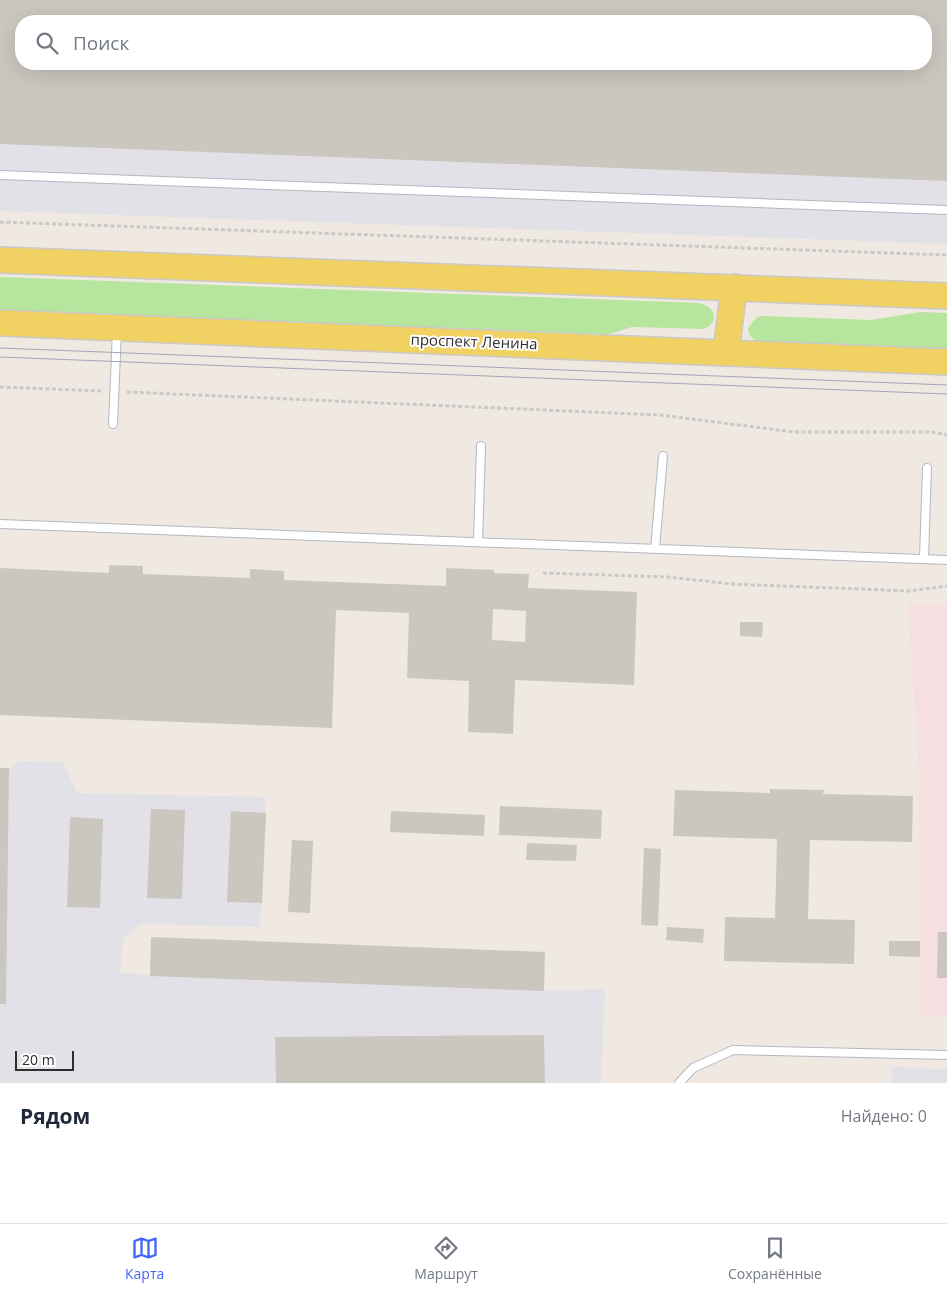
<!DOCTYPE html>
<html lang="ru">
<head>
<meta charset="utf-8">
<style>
  body { margin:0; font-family:"Open Sans",sans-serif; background:#f6f6f7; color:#1f2937 }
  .scale { position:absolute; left:15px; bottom:12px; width:59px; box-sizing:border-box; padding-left:5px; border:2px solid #2e2e2e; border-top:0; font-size:14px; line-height:18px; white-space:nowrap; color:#2e2e2e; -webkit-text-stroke:4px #fff; paint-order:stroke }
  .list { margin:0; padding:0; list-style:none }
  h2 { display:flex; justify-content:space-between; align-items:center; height:65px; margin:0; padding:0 20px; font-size:21px }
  h2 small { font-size:16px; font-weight:400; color:#747a83 }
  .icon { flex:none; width:28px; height:28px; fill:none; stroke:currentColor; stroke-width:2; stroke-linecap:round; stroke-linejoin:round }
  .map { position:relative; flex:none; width:947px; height:1083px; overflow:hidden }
  .search { position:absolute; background:#fff; box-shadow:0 5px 20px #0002; left:15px; right:15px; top:15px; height:55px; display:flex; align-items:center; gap:12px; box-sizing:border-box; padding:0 18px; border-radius:20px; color:#747a83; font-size:19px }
  .sheet { height:140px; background:#fff }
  nav { display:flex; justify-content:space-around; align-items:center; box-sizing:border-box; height:70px; border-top:1px solid #e0e1e3; background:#fff; font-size:14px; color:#747a83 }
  nav a { display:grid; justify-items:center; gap:2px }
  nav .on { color:#4264fb }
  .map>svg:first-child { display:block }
</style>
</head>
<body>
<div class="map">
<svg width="947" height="1083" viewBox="0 0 947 1083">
  <rect width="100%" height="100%" fill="#efe9e1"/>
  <path fill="#e3e1e8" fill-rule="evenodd" d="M0,0H947V244L0,211ZM21,21H926V64H21Z
    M20,761L63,762L77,793L264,797L266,813L262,903L259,927L140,924L123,939L120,973L544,991L605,989L601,1083H0V768H9Z
    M892,1066L947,1070V1083H891Z"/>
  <path fill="#f5dfe0" d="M908,604L947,605V1016L920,1015L919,770Z"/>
  <path fill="#b6e59e" d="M0,277L699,303C715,307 721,321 704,329L632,327L609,334L0,311Z
    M921,312L947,313V350L762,343C753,340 749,337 748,328L757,317L765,316L871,320Z"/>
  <path fill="#cbc7bf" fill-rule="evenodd" d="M0,0H947V181L0,144ZM21,21H926V64H21Z
    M109,565L143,566V574L250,578V569L284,571V580L446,586V568L494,570V573L529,574L528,588L637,592L634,685L515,680L513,734L468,732L469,681L407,678L409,613L336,610L332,728L0,715V568L109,573ZM493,609L526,611L525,642L492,640Z
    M740,622H763L762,637L740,636Z
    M0,768H9L6,1004H0Z
    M770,789L824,790L823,794L913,796L912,842L810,840L808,919L855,920L854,964L724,961L725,917L775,918L777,839L673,836L675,790L770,793Z
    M500,806L602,810L601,839L499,835Z
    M151,809L185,810L182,899L147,898Z
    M231,811L266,813L262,903L227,902Z
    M391,811L485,815L484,836L390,832Z
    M70,817L103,819L100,908L67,907Z
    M292,840L313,841L310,913L288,912Z
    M527,843L577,845L576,861L526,860Z
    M644,848L661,849L658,926L641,925Z
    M667,927L704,929L703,943L666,940Z
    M938,932H947V978H937Z
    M151,937L545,952L544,991L150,976Z
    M889,941H920V957L889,956Z
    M544,1035L545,1083H276L275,1037Z"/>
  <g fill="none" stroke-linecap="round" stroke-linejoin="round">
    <g stroke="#b4b7c1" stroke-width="10">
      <path id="lane" d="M0,175L947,210
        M113,424L117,331
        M0,524L947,560
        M478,542L481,446
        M655,549L663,456
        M924,559L927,468
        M679,1083L693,1068L733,1050L947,1055"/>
    </g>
    <g stroke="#c9c9c9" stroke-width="28">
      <path id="primary" d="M0,260L947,296
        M0,323L947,362
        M726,353L734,287"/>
    </g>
    <path stroke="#c9c9c9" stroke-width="3" stroke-dasharray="4 2.5" stroke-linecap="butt" d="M0,222L947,255
      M0,387L101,391
      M127,392L660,415L794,432H931L947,435
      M543,573L668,577L732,584L909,591L947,586"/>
    <use href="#lane" stroke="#fff" stroke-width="8"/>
    <use href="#primary" stroke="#f2d163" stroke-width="25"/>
    <path stroke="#a3a6b8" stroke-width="1" d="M0,348L947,385
      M0,357L947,394"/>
  </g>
  <g text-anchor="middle" stroke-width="4" stroke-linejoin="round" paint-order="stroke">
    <g font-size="15" fill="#2e2e2e" stroke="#fff">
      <text transform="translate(474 342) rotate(2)" y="5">проспект Ленина</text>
    </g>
  </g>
</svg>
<div class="scale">20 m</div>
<div class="search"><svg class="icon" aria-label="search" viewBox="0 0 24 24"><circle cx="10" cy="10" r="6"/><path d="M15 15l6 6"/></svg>Поиск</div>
</div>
<section class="sheet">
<h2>Рядом<small>Найдено: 0</small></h2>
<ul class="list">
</ul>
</section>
<nav>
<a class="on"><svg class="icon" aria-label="map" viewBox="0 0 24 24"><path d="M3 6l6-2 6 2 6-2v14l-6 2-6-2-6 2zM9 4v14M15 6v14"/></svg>Карта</a>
<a><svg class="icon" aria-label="directions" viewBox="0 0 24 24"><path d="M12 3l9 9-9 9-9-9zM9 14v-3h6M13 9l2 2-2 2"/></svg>Маршрут</a>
<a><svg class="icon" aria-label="saved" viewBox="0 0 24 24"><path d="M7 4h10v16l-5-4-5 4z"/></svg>Сохранённые</a>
</nav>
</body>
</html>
